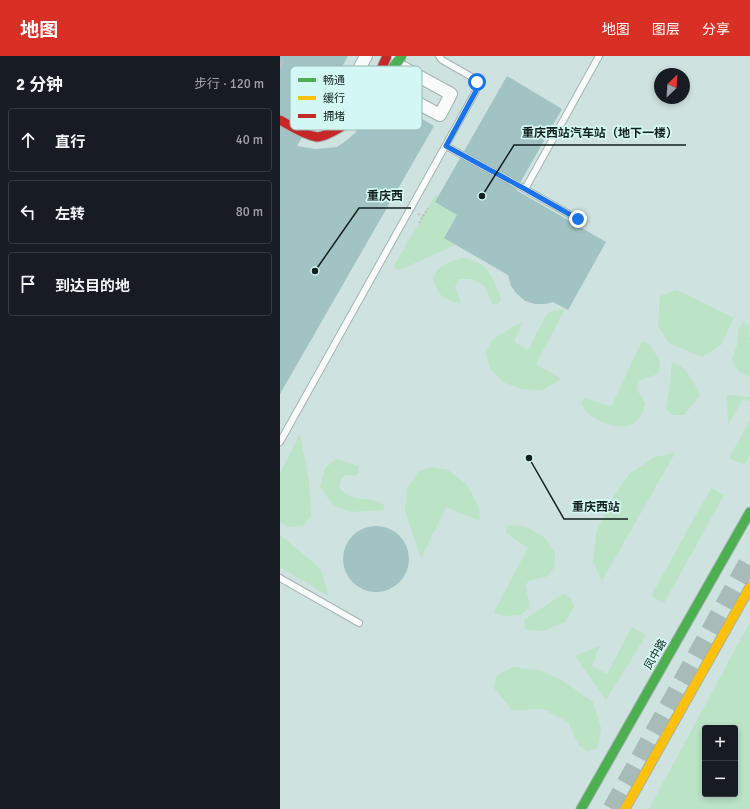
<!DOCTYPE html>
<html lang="zh">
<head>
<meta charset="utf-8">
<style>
  body { margin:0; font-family:Signika,"Noto Sans SC",sans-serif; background:#20242c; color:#f1f3f6 }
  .controls { position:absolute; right:12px; bottom:12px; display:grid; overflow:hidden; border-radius:4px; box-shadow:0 2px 6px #0003 }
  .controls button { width:36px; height:36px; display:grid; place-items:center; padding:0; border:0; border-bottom:1px solid #363941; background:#171b24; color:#f1f3f6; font:20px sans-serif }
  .compass { position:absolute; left:374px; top:12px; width:36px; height:36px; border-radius:50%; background:#171b24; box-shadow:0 2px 6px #0003; rotate:25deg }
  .stop { position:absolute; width:12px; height:12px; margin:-9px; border:3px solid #1a73e8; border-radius:50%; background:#fff }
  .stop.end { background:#1a73e8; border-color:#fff; box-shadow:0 1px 4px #0008 }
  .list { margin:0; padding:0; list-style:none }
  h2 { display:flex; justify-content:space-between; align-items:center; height:52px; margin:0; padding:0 16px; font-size:17px }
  h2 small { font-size:13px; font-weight:400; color:#9ea1a6 }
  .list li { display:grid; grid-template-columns:26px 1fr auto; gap:12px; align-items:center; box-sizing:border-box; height:64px; margin:0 8px 8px; padding:0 8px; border:1px solid #363941; border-radius:4px }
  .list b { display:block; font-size:15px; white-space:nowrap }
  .list em { font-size:13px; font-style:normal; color:#9ea1a6 }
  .icon { flex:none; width:22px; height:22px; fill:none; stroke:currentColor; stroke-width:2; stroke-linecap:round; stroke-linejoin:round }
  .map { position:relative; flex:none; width:470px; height:753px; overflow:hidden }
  header { display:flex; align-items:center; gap:24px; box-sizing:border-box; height:56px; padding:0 20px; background:#d93025; color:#fff }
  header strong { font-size:19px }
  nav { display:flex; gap:22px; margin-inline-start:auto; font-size:14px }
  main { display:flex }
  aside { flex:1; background:#171b24 }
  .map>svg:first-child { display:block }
</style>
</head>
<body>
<header>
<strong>地图</strong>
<nav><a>地图</a><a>图层</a><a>分享</a></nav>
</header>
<main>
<aside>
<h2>2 分钟<small>步行 · 120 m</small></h2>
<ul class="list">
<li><svg class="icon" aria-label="ahead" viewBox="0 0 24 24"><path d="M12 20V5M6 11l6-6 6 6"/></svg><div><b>直行</b></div><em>40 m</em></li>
<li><svg class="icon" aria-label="left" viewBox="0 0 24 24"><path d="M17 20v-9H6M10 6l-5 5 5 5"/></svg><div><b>左转</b></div><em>80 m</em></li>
<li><svg class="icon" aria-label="arrive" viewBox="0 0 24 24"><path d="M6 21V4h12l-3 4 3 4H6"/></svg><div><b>到达目的地</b></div></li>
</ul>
</aside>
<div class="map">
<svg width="470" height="753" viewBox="0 0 470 753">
  <rect width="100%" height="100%" fill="#cee2df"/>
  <path fill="#bbe3c6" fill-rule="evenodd" d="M156,139L176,149L193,181L117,215L114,209Z
    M183,202C209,206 213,222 221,243L217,249L212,248L206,231L192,223H179L175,231L181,248C175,246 169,244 163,241C160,239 158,234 156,231C146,214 170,205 183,202Z
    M397,234L454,262L441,289L422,301L389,287L378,270L380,240Z
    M285,253L256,308L281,323L263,334L242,333L225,327L210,313L206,297L212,284L235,269L242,267L234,286L248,294L268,256Z
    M463,266L470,270L468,281L470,282V321L458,315L452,303L458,286V274Z
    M362,285L370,289L380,305L378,318L358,325L357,333L365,348C363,356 360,364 352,368C337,376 304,362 301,346L305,342L331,351Z
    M392,306C406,310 414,326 420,339L404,359H391L386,353L390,328Z
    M447,339L470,341V346L463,343L448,369Z
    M470,364V399L464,409L449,402Z
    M20,378L29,425L31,460L24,469L8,471L0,466V417Z
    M395,397L322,525L313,506L316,477L332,443L349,418L375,401Z
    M57,403L78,410L79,417L75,420L65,419L61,423L59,431C61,433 64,436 66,438C78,446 94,440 105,450L103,454L71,456L53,449L40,431L45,412Z
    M151,411L168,414L186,428L199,451L200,465L166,451L141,502L125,455L127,432L138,416Z
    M431,432L444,439L384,547L371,540Z
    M231,469L246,471L265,482L275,497L274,512L266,521L250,524L245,529L250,550L241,559L222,560L214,556L248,492L226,477V471Z
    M0,479L41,513L48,540L0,511Z
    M283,538L291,542L294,551L285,566L263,575L245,573L244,564Z
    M470,566V753H369ZM425,672H455V738H425Z
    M352,571L366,579L326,644L295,600L320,590L312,610L327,618Z
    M233,611L262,615L283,625L313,646L321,672L318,692L308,695L299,690L288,666L263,653L232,654L214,632L216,620Z"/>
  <path fill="#a1c3c4" d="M0,0H68L17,90L35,93L57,91L67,84L76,76L98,37L154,70L0,338Z
    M227,20L282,53L236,134L326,186L288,254L273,246L266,248H255L245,245L237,238L231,230L228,219L164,182L177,159L155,146Z
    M63 503a33 33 0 1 1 66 0a33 33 0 1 1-66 0Z"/>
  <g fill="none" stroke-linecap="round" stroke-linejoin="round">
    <path stroke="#a8bbb8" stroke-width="19" stroke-dasharray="19 10" stroke-linecap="butt" d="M332,753L470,503"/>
    <g stroke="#a4b3b1" stroke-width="8">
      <path id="lane" d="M166,90L245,133L298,163
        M245,133L319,0
        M0,386L196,35L197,27L190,20L162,4L159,0
        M0,522L79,567"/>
    </g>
    <g stroke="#a4b3b1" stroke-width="14">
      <path id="street" d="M86,0L78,15L160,59L171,38L111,5L112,3"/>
    </g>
    <g stroke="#a4b3b1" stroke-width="11">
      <path id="fast" d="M301,753L470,456"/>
    </g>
    <g stroke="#a4b3b1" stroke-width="11">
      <path id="slow" d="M345,753L470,531"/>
    </g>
    <path stroke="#bcc2c2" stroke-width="2" stroke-dasharray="2 2" stroke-linecap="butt" d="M138,158L143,160
      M139,167L148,152"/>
    <use href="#lane" stroke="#f8fbfa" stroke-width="6"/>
    <use href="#street" stroke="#f8fbfa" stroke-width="12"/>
    <use href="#fast" stroke="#4caf50" stroke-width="9"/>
    <use href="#slow" stroke="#ffc107" stroke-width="9"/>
    <path stroke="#bbc1c0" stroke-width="3" stroke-dasharray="7 7" stroke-linecap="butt" d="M0,11L6,0"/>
    <g stroke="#a4b3b1" stroke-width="11" stroke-linecap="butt">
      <path id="fast-bridge" d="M105,21L122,0"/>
    </g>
    <g stroke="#a4b3b1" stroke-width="11" stroke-linecap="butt">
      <path id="jam-bridge" d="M0,64C11,70 24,79 37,81C42,81 47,78 52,76C82,62 94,29 107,0"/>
    </g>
    <use href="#fast-bridge" stroke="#4caf50" stroke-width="9"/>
    <use href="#jam-bridge" stroke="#c62828" stroke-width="9"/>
  </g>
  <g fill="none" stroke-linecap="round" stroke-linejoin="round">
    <path stroke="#1a73e8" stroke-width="5" d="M197,26L196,35L166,90L245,133L298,163"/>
  </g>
  <g text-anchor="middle" stroke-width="3.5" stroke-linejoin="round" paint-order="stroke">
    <g font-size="11" fill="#12201e" stroke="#d3f8f3">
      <text transform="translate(375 598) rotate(-60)" y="4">凤中路</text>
    </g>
  </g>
  <rect x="10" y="10" width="132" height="64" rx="6" fill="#d3f8f3" stroke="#99b7b3" stroke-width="1"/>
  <rect x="18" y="22" width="18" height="4" fill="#4caf50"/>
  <rect x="18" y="40" width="18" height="4" fill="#ffc107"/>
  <rect x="18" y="58" width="18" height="4" fill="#c62828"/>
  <g font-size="11" fill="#12201e">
    <text x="43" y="28">畅通</text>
    <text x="43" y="46">缓行</text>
    <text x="43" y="64">拥堵</text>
  </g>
  <path fill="none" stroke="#12201e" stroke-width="1.5" d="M202 140L234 89H406M35 215L79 152H131M249 402L284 463H348"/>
  <g fill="#12201e" stroke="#d3f8f3" stroke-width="1.5">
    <circle cx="202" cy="140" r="4"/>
    <circle cx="35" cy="215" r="4"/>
    <circle cx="249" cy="402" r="4"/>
  </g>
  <g font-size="12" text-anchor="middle" font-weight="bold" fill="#12201e" stroke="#d3f8f3" stroke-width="3.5" stroke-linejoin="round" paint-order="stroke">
    <text x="320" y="81">重庆西站汽车站（地下一楼）</text>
    <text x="105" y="144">重庆西</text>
    <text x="316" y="455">重庆西站</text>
  </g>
</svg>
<div class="controls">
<button>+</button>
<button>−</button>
</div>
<svg class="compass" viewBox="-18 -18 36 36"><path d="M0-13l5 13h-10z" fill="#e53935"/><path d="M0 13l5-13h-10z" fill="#9ea1a6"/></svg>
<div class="stop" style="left:197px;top:26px"></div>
<div class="stop end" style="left:298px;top:163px"></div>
</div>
</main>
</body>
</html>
